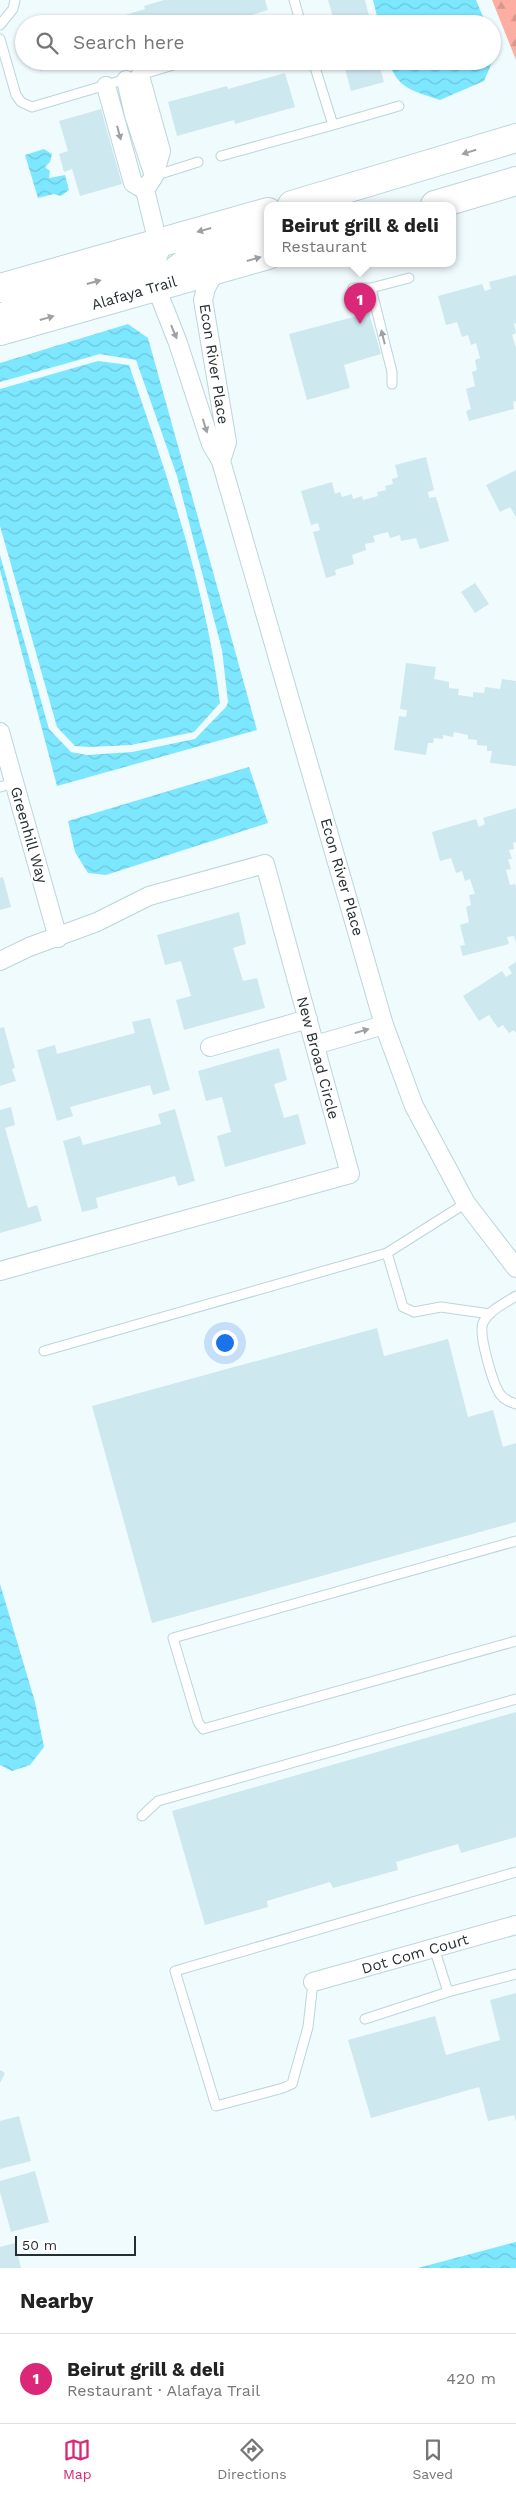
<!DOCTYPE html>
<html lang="en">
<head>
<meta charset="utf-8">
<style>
  body { margin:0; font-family:"Work Sans",sans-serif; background:#f2f2f2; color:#222 }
  .scale { position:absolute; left:15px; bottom:12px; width:121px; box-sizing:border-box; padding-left:5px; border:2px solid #252f32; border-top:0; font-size:14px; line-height:18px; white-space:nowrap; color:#252f32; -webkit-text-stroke:4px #fff; paint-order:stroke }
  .you { position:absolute; left:224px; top:1342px; width:18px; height:18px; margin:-12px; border:4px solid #fff; border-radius:50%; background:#1a73e8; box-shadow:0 0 0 8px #1a73e833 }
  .badge { display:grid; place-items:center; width:32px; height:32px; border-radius:50%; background:#db2777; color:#fff; font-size:16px; font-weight:700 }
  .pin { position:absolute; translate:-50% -41px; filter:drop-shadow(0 1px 2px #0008) }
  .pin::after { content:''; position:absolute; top:26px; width:18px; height:15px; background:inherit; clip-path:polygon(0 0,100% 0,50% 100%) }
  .popup { position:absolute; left:264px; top:202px; width:192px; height:65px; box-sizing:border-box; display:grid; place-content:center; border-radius:10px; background:#fff; filter:drop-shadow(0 1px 4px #0005); font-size:16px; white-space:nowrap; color:#767676 }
  .popup b { font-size:19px; color:#222 }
  .popup::after { content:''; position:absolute; left:50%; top:100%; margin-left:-10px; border:10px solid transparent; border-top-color:#fff }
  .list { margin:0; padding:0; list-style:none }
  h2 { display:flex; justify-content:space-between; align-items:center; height:65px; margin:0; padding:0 20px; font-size:21px }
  h2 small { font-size:16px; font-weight:400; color:#767676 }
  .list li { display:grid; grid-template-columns:32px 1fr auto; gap:15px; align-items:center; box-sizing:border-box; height:90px; padding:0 20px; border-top:1px solid #e0e0e0 }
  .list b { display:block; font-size:19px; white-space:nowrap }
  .list p { margin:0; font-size:16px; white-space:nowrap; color:#767676 }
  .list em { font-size:16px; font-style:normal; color:#767676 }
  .icon { flex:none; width:28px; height:28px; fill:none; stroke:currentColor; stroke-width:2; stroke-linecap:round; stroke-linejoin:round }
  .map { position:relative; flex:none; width:516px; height:2268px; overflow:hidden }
  .search { position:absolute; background:#fff; box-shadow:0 1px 4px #0004; left:15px; right:15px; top:15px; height:55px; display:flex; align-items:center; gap:12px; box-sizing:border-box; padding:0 18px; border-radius:28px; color:#767676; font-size:19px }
  .sheet { height:155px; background:#fff }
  nav { display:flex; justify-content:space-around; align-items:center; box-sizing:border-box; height:70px; border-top:1px solid #e0e0e0; background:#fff; font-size:14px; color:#767676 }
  nav a { display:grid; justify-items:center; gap:2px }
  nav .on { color:#db2777 }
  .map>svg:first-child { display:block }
</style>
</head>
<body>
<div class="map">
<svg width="516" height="2268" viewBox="0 0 516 2268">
  <defs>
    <pattern id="forest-firs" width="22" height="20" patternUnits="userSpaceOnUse" patternTransform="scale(1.25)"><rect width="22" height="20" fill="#fcaea2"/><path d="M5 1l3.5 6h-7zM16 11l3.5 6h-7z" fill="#d8968c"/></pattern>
    <pattern id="water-waves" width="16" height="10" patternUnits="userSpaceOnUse" patternTransform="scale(1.25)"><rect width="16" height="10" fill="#7de7ff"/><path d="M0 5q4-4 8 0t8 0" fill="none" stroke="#6cc6db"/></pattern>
  </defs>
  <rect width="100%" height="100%" fill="#f0fbfd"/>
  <path fill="url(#forest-firs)" d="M492,0H516V60Z"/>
  <path fill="url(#water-waves)" d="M373,0H476L486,24H379Z
    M492,41L496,53L484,81L440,100C415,91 397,90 389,61H492Z
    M44,149L52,154L50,162L45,167L50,171L49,178L65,175L69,190L61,196L54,194L38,198L25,155Z
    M128,324L148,338L257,730L57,786L0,570V555L49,729L71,752L87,755L132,752L195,739L226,707L228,702L222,650L177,476L136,360L100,354L0,382V363Z
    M98,361L129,365C167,475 206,587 220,703L194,732L131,745L89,747L75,746L57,727L0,526V389Z
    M249,767L268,823L106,875L88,873L75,852L68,821Z
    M0,1584L35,1702L44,1747L30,1765L12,1771L0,1765Z
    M516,2242V2268H418Z"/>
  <path fill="#cee8ef" d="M164,0H265L268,10L221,24H95L145,9L144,6Z
    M328,0H365L371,24H335Z
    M90,20L91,24H79V23Z
    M37,61H74V62L40,71Z
    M343,61H378L384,82L351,91Z
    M285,73L295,107L235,124L234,120L177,136L168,102L227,86L228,89Z
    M101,109L122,184L80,196L72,169L64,172L59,154L68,151L59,121Z
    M516,275V323L514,324L516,333L512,335L516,348V401L513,402L514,409L469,421L466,411L471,409L466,389L475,386L472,372L477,370L475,360L480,358L476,343L471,345L468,335L462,337L457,322L446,325L438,296L482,284L485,291L491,289L489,282Z
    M369,313L381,354L344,365L350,388L307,400L289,334Z
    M426,457L434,490L428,492L429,498L436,497L449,541L420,549L416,538L401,541L400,535L390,538L388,532L373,536L375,542L365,544L366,550L352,555L354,564L335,570L336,575L326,578L313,532L320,530L318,523L311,525L301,491L332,482L335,494L340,492L342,497L352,494L353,499L362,496L363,500L378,496L377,492L386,490L385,486L393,484L392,479L398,477L395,465Z
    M516,470V517L510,507L500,512L486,485Z
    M475,583L489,604L475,613L461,592Z
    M406,663L436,667L434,679L449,682V688L459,689L458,695L473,697V692L484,693L485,687L500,689L502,679L516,681V766L490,763L492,751H487V746L477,745V740L468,739V735L454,732L453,737L443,735V739L434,738L433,743H428L426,755L394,750L399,716L406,717L407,710L400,709Z
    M516,808V842L513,843L514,849L509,850L512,859H508L511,869L506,870L510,885L515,884L516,887V943L514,936L507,937L509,944L463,956L460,946L465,945L460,925L469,922L466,907L471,905L469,895L475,894L470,879L465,881L462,871L456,873L451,858L440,861L432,832L476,819L479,827L485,824L483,818Z
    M3,877L11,907L0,910V878Z
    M239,912L246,944L233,948L243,981L257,978L265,1008L184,1030L176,1000L191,996L181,961L165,965L157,935Z
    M516,962V1033L514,1030L509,1033L503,1025L498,1028L489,1015L479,1021L463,996L502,971L506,977L512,973L508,967Z
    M150,1018L170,1090L153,1095L150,1085L70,1107L73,1116L57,1121L37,1050L55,1045L57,1054L135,1033L132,1022Z
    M4,1027L15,1068L12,1069L16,1081L0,1086V1028Z
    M279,1048L287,1080L274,1084L284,1118L298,1114L306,1144L225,1167L217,1136L231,1132L222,1097L206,1101L198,1071Z
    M11,1107L15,1125L5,1128L28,1208L37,1205L42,1221L0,1233V1110Z
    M175,1109L195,1181L178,1186L175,1176L96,1198L98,1208L82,1212L63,1141L80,1136L83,1145L161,1124L158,1114Z
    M377,1328L384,1356L448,1339L468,1417L493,1410L503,1447L516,1443V1522L152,1623L92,1406Z
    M516,1712V1837L461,1853L458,1844L396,1862L398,1870L333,1888L330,1882L267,1901L268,1907L205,1925L172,1811Z
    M516,1993V2121L514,2115L488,2121L479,2087L371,2118L348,2040L435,2016L446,2055L500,2040L490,2000Z
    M0,2070L5,2073L0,2083Z
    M19,2116L31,2161L0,2169V2121Z
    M35,2171L49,2222L11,2232L0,2192V2181Z
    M15,2243L21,2268H0V2247Z"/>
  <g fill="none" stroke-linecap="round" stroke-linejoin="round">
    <g stroke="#bbd5db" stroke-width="11">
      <path id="service" d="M294,0L301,24
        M0,25L13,9L15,0
        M0,39L16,95L21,102L32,107L187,61
        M333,125L399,106
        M221,156L333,125L313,61
        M154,176L198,162
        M353,288H371L409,278
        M371,288L392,372V384
        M0,787L14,783
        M387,1253L403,1307L414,1312L441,1307L490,1314
        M516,1296C505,1303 488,1311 483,1323C478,1334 493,1384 500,1394C504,1400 510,1402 516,1404
        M44,1351L387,1253L466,1203
        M516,1541L173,1638L198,1722L203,1729L516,1641
        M142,1816L158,1801L516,1699
        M434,1948L448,1992L516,1974
        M313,1982L308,2027L292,2084L283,2088L216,2106L175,1971L516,1872
        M365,2019L448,1992"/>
    </g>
    <g stroke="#bbd5db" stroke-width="20">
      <path id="minor" d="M140,76L161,151L154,176L145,190L158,243
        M126,80L134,115L154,176
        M106,86L133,183L145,190
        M216,270L206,288L203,300L227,442L221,461
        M156,287L178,343L211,444L221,461L384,1025L414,1106L466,1203L516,1268
        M0,732L58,938
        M0,961L29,947L97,922L149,896L265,864L350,1174L0,1271
        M315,1045L384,1025
        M210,1047L308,1019
        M313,1982L516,1925"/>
    </g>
    <g stroke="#bbd5db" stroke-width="30">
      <path id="primary" d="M292,205L516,138
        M435,205L516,181
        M165,279L195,256L268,234
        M0,288L268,212
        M0,319L45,295L130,272L145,265L153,255L158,243
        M0,331L268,255"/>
    </g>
    <use href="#service" stroke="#fff" stroke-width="9"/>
    <use href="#minor" stroke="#fff" stroke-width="18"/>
    <use href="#primary" stroke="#fff" stroke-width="28"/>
  </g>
  <defs><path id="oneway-solid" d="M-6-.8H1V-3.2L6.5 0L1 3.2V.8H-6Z" transform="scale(1.25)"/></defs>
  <g fill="#9da1a3">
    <use href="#oneway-solid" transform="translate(119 133) rotate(75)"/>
    <use href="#oneway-solid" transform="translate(469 152) rotate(163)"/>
    <use href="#oneway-solid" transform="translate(204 230) rotate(164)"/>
    <use href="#oneway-solid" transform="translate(254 259) rotate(-16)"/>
    <use href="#oneway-solid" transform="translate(94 282) rotate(-15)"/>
    <use href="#oneway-solid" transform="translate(47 318) rotate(-16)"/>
    <use href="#oneway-solid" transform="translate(174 332) rotate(67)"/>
    <use href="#oneway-solid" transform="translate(383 337) rotate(-104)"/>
    <use href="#oneway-solid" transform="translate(205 426) rotate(73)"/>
    <use href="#oneway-solid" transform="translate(362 1031) rotate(-16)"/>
  </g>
  <g text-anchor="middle" stroke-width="5" stroke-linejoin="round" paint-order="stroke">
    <g font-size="15" fill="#252f32" stroke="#fff">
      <text transform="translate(134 293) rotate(-16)" y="5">Alafaya Trail</text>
      <text transform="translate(214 364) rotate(81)" y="5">Econ River Place</text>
      <text transform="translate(29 835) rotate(74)" y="5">Greenhill Way</text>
      <text transform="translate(342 877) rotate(74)" y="5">Econ River Place</text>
      <text transform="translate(318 1058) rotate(75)" y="5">New Broad Circle</text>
      <text transform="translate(415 1954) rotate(-16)" y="5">Dot Com Court</text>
    </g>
  </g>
</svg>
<div class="scale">50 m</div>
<div class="you"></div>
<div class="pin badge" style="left:360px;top:324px">1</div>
<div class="popup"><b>Beirut grill &amp; deli</b>Restaurant</div>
<div class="search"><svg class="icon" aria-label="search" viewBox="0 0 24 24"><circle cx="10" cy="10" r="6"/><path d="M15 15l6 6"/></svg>Search here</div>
</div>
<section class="sheet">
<h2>Nearby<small></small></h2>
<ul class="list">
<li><span class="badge">1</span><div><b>Beirut grill &amp; deli</b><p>Restaurant · Alafaya Trail</p></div><em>420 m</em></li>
</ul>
</section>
<nav>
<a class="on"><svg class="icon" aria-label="map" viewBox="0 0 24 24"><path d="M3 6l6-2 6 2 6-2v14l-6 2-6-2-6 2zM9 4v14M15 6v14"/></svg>Map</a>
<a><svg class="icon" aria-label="directions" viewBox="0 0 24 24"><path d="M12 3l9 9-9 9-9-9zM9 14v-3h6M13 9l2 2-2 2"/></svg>Directions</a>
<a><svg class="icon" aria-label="saved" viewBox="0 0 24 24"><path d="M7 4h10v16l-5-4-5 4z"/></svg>Saved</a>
</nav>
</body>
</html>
